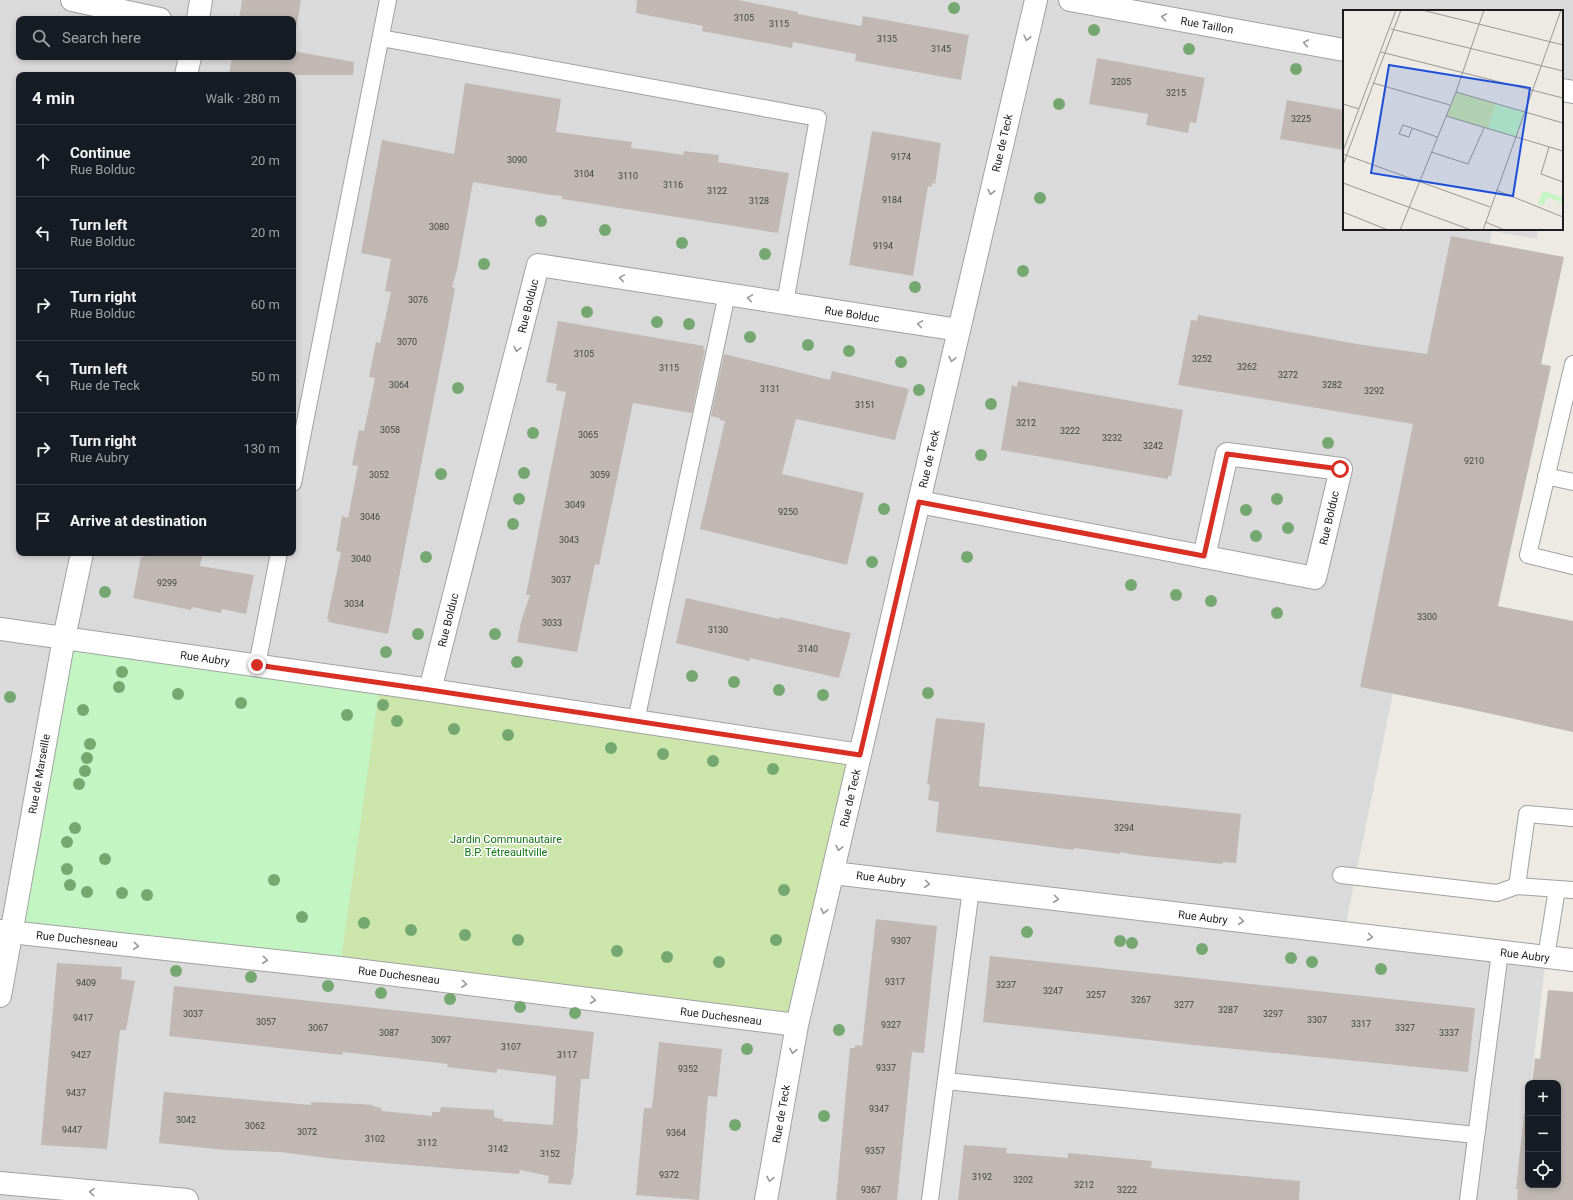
<!DOCTYPE html>
<html lang="en">
<head>
<meta charset="utf-8">
<style>
  body { margin:0; font-family:Roboto,sans-serif; background:#242831; color:#f1f3f6 }
  .controls { position:absolute; right:12px; bottom:12px; display:grid; overflow:hidden; border-radius:8px; box-shadow:0 2px 6px #0003 }
  .controls button { width:36px; height:36px; display:grid; place-items:center; padding:0; border:0; border-bottom:1px solid #363941; background:#171b24; color:#f1f3f6; font:20px sans-serif }
  .stop { position:absolute; width:12px; height:12px; margin:-9px; border:3px solid #d93025; border-radius:50%; background:#fff }
  .stop.end { background:#d93025; border-color:#fff; box-shadow:0 1px 4px #0008 }
  .list { margin:0; padding:0; list-style:none }
  h2 { display:flex; justify-content:space-between; align-items:center; height:52px; margin:0; padding:0 16px; font-size:17px }
  h2 small { font-size:13px; font-weight:400; color:#9ea1a6 }
  .list li { display:grid; grid-template-columns:26px 1fr auto; gap:12px; align-items:center; box-sizing:border-box; height:72px; padding:0 16px; border-top:1px solid #363941 }
  .list b { display:block; font-size:15px; white-space:nowrap }
  .list p { margin:0; font-size:13px; white-space:nowrap; color:#9ea1a6 }
  .list em { font-size:13px; font-style:normal; color:#9ea1a6 }
  .icon { flex:none; width:22px; height:22px; fill:none; stroke:currentColor; stroke-width:2; stroke-linecap:round; stroke-linejoin:round }
  .map { position:relative; flex:none; width:1573px; height:1200px; overflow:hidden }
  .search { position:absolute; background:#171b24; box-shadow:0 2px 6px #0003; left:16px; top:16px; width:280px; height:44px; display:flex; align-items:center; gap:10px; box-sizing:border-box; padding:0 14px; border-radius:8px; color:#9ea1a6; font-size:15px }
  .panel { position:absolute; background:#171b24; box-shadow:0 2px 6px #0003; left:16px; top:72px; width:280px; height:484px; border-radius:8px }
  .map>svg:first-child { display:block }
</style>
</head>
<body>
<div class="map">
<svg width="1573" height="1200" viewBox="0 0 1573 1200">
  <rect width="100%" height="100%" fill="#ede9e3"/>
  <path fill="#dbdada" fill-rule="evenodd" d="M0,0H1076L1344,51V229H1538L1537,239L1492,231L1388,717L1344,933L1546,957L1531,1083H1528V1110L1517,1200H0ZM19,19H293V57H19ZM19,75H293V553H19Z
    M1091,0H1573V91L1562,89V11H1344V48Z"/>
  <path fill="#cce5ab" d="M380,683L860,755L797,1025L340,968Z"/>
  <path fill="#c2f5c2" d="M64,638L380,683L340,968L12,932Z"/>
  <path fill="#c1b8b3" d="M242,0H301L293,46V19H239Z
    M637,0H738L798,12V14L861,26L863,16L969,35L961,80L855,61L856,54L793,42L792,48L702,31L703,26L636,13Z
    M293,51L354,62L353,75H229L232,57H293Z
    M1097,58L1205,78L1196,123L1190,122L1188,133L1146,125L1148,114L1089,104Z
    M465,83L561,99L556,132L632,142L631,148L657,151L683,155L684,151L719,155L718,162L789,173L778,233L562,199V196L551,195L473,182L457,270L452,287L455,288L447,332L388,634L328,622L329,619H327L341,552L336,551L342,516L348,518L358,466L352,465L356,444L359,430L364,431L375,378L369,377L376,342L380,343L391,292L385,291L391,259L361,253L382,140L454,154Z
    M1287,100L1344,110V150L1280,139Z
    M872,131L941,143L935,184L932,183V187L928,186L913,276L849,265Z
    M1451,236L1564,257L1541,364L1551,366L1498,606L1573,621V732L1469,709L1360,687L1413,424L1178,385L1191,320L1197,321L1198,315L1357,344L1427,354Z
    M558,321L704,346L703,350H705L692,413L633,403L599,565L595,564L577,652L517,642L521,622L530,595H526L566,392L556,390L557,384L546,382Z
    M724,354L830,380L832,371L909,389L895,440L796,419L782,474L864,493L847,565L700,529L725,421L720,420V418L711,416Z
    M1018,381L1183,410L1171,476H1168V479L1001,450L1012,385L1017,387Z
    M145,553H203L200,566L254,575L246,614L222,609L221,613L192,607L191,610L133,598L141,557H144Z
    M686,598L779,619L780,617L851,633L839,678L750,658V661L676,643Z
    M936,718L985,723L979,786L1241,814L1236,863L1223,862L1222,864L1136,855L1120,852V854L1074,848V850L936,832L939,802L928,800L930,785L927,784Z
    M876,919L937,926L924,1053L912,1052L897,1200H836L850,1048H855V1045L862,1046Z
    M990,956L1475,1008L1468,1072L1194,1045L983,1022Z
    M57,963L122,967L121,979L135,981L126,1030H120L107,1149L41,1145Z
    M174,986L594,1032L589,1079H581L577,1128H578L573,1179L572,1178L571,1185L548,1183L549,1176L520,1170L519,1174L335,1159L280,1152L225,1150L159,1143L164,1092L311,1105V1102L361,1104L373,1105V1106L381,1108L382,1111L432,1116V1112H440L441,1107L494,1110V1117L503,1119L502,1121L553,1125L556,1076L497,1069V1073L447,1067L448,1064L343,1052L342,1055L169,1036Z
    M1548,990L1573,992V1200H1517L1518,1189H1516L1524,1114H1528V1185H1558V1083H1532L1535,1058L1540,1059Z
    M659,1042L722,1049L717,1097L708,1096L699,1200L636,1195L644,1108H652Z
    M964,1145L1007,1148L1006,1153L1068,1158V1153L1152,1161L1151,1168L1300,1181L1299,1200H958Z"/>
  <g fill="none" stroke-linecap="round" stroke-linejoin="round">
    <g stroke="#a1a1a1" stroke-width="18">
      <path id="service" d="M381,38L818,118L785,303
        M1573,364L1528,555L1573,566
        M1546,476L1573,482
        M293,483L388,0
        M257,665L279,553
        M636,721L727,294
        M1573,818L1527,814L1517,886L1573,890
        M1341,875L1497,893L1517,886
        M1546,957L1557,889
        M946,1081L1476,1135
        M930,1200L971,889
        M1468,1200L1500,952"/>
    </g>
    <g stroke="#a1a1a1" stroke-width="24">
      <path id="minor" d="M72,0L160,19
        M1070,0L1344,50
        M198,19L201,0
        M186,75L190,57
        M1562,90L1573,92
        M919,502L1315,578L1341,469L1227,454L1204,557
        M0,629L430,690L860,755
        M430,690L538,265L959,330
        M833,873L1573,960
        M0,931L340,968L797,1025
        M0,996L64,638L82,553
        M0,1183L187,1200
        M766,1200L797,1025L1036,0"/>
    </g>
    <use href="#service" stroke="#fff" stroke-width="16"/>
    <use href="#minor" stroke="#fff" stroke-width="22"/>
  </g>
  <g fill="#75a871">
    <circle cx="954" cy="8" r="6"/>
    <circle cx="1094" cy="30" r="6"/>
    <circle cx="1189" cy="49" r="6"/>
    <circle cx="1296" cy="69" r="6"/>
    <circle cx="1059" cy="104" r="6"/>
    <circle cx="1040" cy="198" r="6"/>
    <circle cx="541" cy="221" r="6"/>
    <circle cx="605" cy="230" r="6"/>
    <circle cx="682" cy="243" r="6"/>
    <circle cx="765" cy="254" r="6"/>
    <circle cx="484" cy="264" r="6"/>
    <circle cx="1023" cy="271" r="6"/>
    <circle cx="915" cy="287" r="6"/>
    <circle cx="587" cy="312" r="6"/>
    <circle cx="657" cy="322" r="6"/>
    <circle cx="689" cy="324" r="6"/>
    <circle cx="750" cy="337" r="6"/>
    <circle cx="808" cy="345" r="6"/>
    <circle cx="849" cy="351" r="6"/>
    <circle cx="901" cy="362" r="6"/>
    <circle cx="458" cy="388" r="6"/>
    <circle cx="919" cy="390" r="6"/>
    <circle cx="991" cy="404" r="6"/>
    <circle cx="533" cy="433" r="6"/>
    <circle cx="1328" cy="443" r="6"/>
    <circle cx="981" cy="455" r="6"/>
    <circle cx="524" cy="473" r="6"/>
    <circle cx="441" cy="474" r="6"/>
    <circle cx="519" cy="499" r="6"/>
    <circle cx="1277" cy="499" r="6"/>
    <circle cx="884" cy="509" r="6"/>
    <circle cx="1246" cy="510" r="6"/>
    <circle cx="513" cy="524" r="6"/>
    <circle cx="1288" cy="528" r="6"/>
    <circle cx="1256" cy="536" r="6"/>
    <circle cx="426" cy="557" r="6"/>
    <circle cx="967" cy="557" r="6"/>
    <circle cx="872" cy="562" r="6"/>
    <circle cx="1131" cy="585" r="6"/>
    <circle cx="105" cy="592" r="6"/>
    <circle cx="1176" cy="595" r="6"/>
    <circle cx="1211" cy="601" r="6"/>
    <circle cx="1277" cy="613" r="6"/>
    <circle cx="418" cy="634" r="6"/>
    <circle cx="495" cy="634" r="6"/>
    <circle cx="386" cy="652" r="6"/>
    <circle cx="517" cy="662" r="6"/>
    <circle cx="122" cy="672" r="6"/>
    <circle cx="692" cy="676" r="6"/>
    <circle cx="734" cy="682" r="6"/>
    <circle cx="119" cy="687" r="6"/>
    <circle cx="779" cy="690" r="6"/>
    <circle cx="928" cy="693" r="6"/>
    <circle cx="178" cy="694" r="6"/>
    <circle cx="823" cy="695" r="6"/>
    <circle cx="10" cy="697" r="6"/>
    <circle cx="241" cy="703" r="6"/>
    <circle cx="383" cy="705" r="6"/>
    <circle cx="83" cy="710" r="6"/>
    <circle cx="347" cy="715" r="6"/>
    <circle cx="397" cy="721" r="6"/>
    <circle cx="454" cy="729" r="6"/>
    <circle cx="508" cy="735" r="6"/>
    <circle cx="90" cy="744" r="6"/>
    <circle cx="611" cy="748" r="6"/>
    <circle cx="663" cy="754" r="6"/>
    <circle cx="87" cy="758" r="6"/>
    <circle cx="713" cy="761" r="6"/>
    <circle cx="773" cy="769" r="6"/>
    <circle cx="85" cy="771" r="6"/>
    <circle cx="79" cy="784" r="6"/>
    <circle cx="75" cy="828" r="6"/>
    <circle cx="67" cy="842" r="6"/>
    <circle cx="105" cy="859" r="6"/>
    <circle cx="67" cy="869" r="6"/>
    <circle cx="274" cy="880" r="6"/>
    <circle cx="70" cy="885" r="6"/>
    <circle cx="784" cy="890" r="6"/>
    <circle cx="87" cy="892" r="6"/>
    <circle cx="122" cy="893" r="6"/>
    <circle cx="147" cy="895" r="6"/>
    <circle cx="302" cy="917" r="6"/>
    <circle cx="364" cy="923" r="6"/>
    <circle cx="411" cy="930" r="6"/>
    <circle cx="1027" cy="932" r="6"/>
    <circle cx="465" cy="935" r="6"/>
    <circle cx="518" cy="940" r="6"/>
    <circle cx="776" cy="940" r="6"/>
    <circle cx="1120" cy="941" r="6"/>
    <circle cx="1132" cy="943" r="6"/>
    <circle cx="1202" cy="949" r="6"/>
    <circle cx="617" cy="951" r="6"/>
    <circle cx="667" cy="957" r="6"/>
    <circle cx="1291" cy="958" r="6"/>
    <circle cx="719" cy="962" r="6"/>
    <circle cx="1312" cy="962" r="6"/>
    <circle cx="1381" cy="969" r="6"/>
    <circle cx="176" cy="971" r="6"/>
    <circle cx="251" cy="977" r="6"/>
    <circle cx="328" cy="986" r="6"/>
    <circle cx="381" cy="993" r="6"/>
    <circle cx="450" cy="999" r="6"/>
    <circle cx="520" cy="1007" r="6"/>
    <circle cx="575" cy="1013" r="6"/>
    <circle cx="839" cy="1030" r="6"/>
    <circle cx="747" cy="1049" r="6"/>
    <circle cx="824" cy="1116" r="6"/>
    <circle cx="735" cy="1125" r="6"/>
  </g>
  <defs><path id="oneway-chevron" d="M-2-3.5L2.5 0L-2 3.5" fill="none" stroke-width="1.6" stroke-linecap="round" stroke-linejoin="round"/></defs>
  <g stroke="#999">
    <use href="#oneway-chevron" transform="translate(1164 17) rotate(-170)"/>
    <use href="#oneway-chevron" transform="translate(1027 38) rotate(103)"/>
    <use href="#oneway-chevron" transform="translate(1306 43) rotate(-170)"/>
    <use href="#oneway-chevron" transform="translate(991 192) rotate(103)"/>
    <use href="#oneway-chevron" transform="translate(622 278) rotate(-171)"/>
    <use href="#oneway-chevron" transform="translate(750 298) rotate(-171)"/>
    <use href="#oneway-chevron" transform="translate(920 324) rotate(-171)"/>
    <use href="#oneway-chevron" transform="translate(517 349) rotate(104)"/>
    <use href="#oneway-chevron" transform="translate(952 359) rotate(103)"/>
    <use href="#oneway-chevron" transform="translate(839 848) rotate(103)"/>
    <use href="#oneway-chevron" transform="translate(927 884) rotate(7)"/>
    <use href="#oneway-chevron" transform="translate(1056 899) rotate(7)"/>
    <use href="#oneway-chevron" transform="translate(824 911) rotate(103)"/>
    <use href="#oneway-chevron" transform="translate(1241 921) rotate(7)"/>
    <use href="#oneway-chevron" transform="translate(1370 937) rotate(7)"/>
    <use href="#oneway-chevron" transform="translate(136 946) rotate(6)"/>
    <use href="#oneway-chevron" transform="translate(265 960) rotate(6)"/>
    <use href="#oneway-chevron" transform="translate(464 984) rotate(7)"/>
    <use href="#oneway-chevron" transform="translate(593 1000) rotate(7)"/>
    <use href="#oneway-chevron" transform="translate(793 1051) rotate(100)"/>
    <use href="#oneway-chevron" transform="translate(770 1179) rotate(100)"/>
    <use href="#oneway-chevron" transform="translate(92 1192) rotate(-175)"/>
  </g>
  <g fill="none" stroke-linecap="round" stroke-linejoin="round">
    <path stroke="#d93025" stroke-width="5" d="M257,665L430,690L860,755L919,502L1204,556L1227,454L1340,469"/>
  </g>
  <g text-anchor="middle" stroke-width="3" stroke-linejoin="round" paint-order="stroke">
    <g font-size="9" fill="#464442">
      <text x="744" y="21">3105</text>
      <text x="779" y="27">3115</text>
      <text x="887" y="42">3135</text>
      <text x="941" y="52">3145</text>
      <text x="1121" y="85">3205</text>
      <text x="1176" y="96">3215</text>
      <text x="1301" y="122">3225</text>
      <text x="901" y="160">9174</text>
      <text x="517" y="163">3090</text>
      <text x="584" y="177">3104</text>
      <text x="628" y="179">3110</text>
      <text x="673" y="188">3116</text>
      <text x="717" y="194">3122</text>
      <text x="892" y="203">9184</text>
      <text x="759" y="204">3128</text>
      <text x="439" y="230">3080</text>
      <text x="883" y="249">9194</text>
      <text x="418" y="303">3076</text>
      <text x="407" y="345">3070</text>
      <text x="584" y="357">3105</text>
      <text x="1202" y="362">3252</text>
      <text x="1247" y="370">3262</text>
      <text x="669" y="371">3115</text>
      <text x="1288" y="378">3272</text>
      <text x="399" y="388">3064</text>
      <text x="1332" y="388">3282</text>
      <text x="770" y="392">3131</text>
      <text x="1374" y="394">3292</text>
      <text x="865" y="408">3151</text>
      <text x="1026" y="426">3212</text>
      <text x="390" y="433">3058</text>
      <text x="1070" y="434">3222</text>
      <text x="588" y="438">3065</text>
      <text x="1112" y="441">3232</text>
      <text x="1153" y="449">3242</text>
      <text x="1474" y="464">9210</text>
      <text x="379" y="478">3052</text>
      <text x="600" y="478">3059</text>
      <text x="575" y="508">3049</text>
      <text x="788" y="515">9250</text>
      <text x="370" y="520">3046</text>
      <text x="569" y="543">3043</text>
      <text x="361" y="562">3040</text>
      <text x="561" y="583">3037</text>
      <text x="167" y="586">9299</text>
      <text x="354" y="607">3034</text>
      <text x="1427" y="620">3300</text>
      <text x="552" y="626">3033</text>
      <text x="718" y="633">3130</text>
      <text x="808" y="652">3140</text>
      <text x="1124" y="831">3294</text>
      <text x="901" y="944">9307</text>
      <text x="895" y="985">9317</text>
      <text x="86" y="986">9409</text>
      <text x="1006" y="988">3237</text>
      <text x="1053" y="994">3247</text>
      <text x="1096" y="998">3257</text>
      <text x="1141" y="1003">3267</text>
      <text x="1184" y="1008">3277</text>
      <text x="1228" y="1013">3287</text>
      <text x="193" y="1017">3037</text>
      <text x="1273" y="1017">3297</text>
      <text x="83" y="1021">9417</text>
      <text x="1317" y="1023">3307</text>
      <text x="266" y="1025">3057</text>
      <text x="1361" y="1027">3317</text>
      <text x="891" y="1028">9327</text>
      <text x="318" y="1031">3067</text>
      <text x="1405" y="1031">3327</text>
      <text x="389" y="1036">3087</text>
      <text x="1449" y="1036">3337</text>
      <text x="441" y="1043">3097</text>
      <text x="511" y="1050">3107</text>
      <text x="81" y="1058">9427</text>
      <text x="567" y="1058">3117</text>
      <text x="886" y="1071">9337</text>
      <text x="688" y="1072">9352</text>
      <text x="76" y="1096">9437</text>
      <text x="879" y="1112">9347</text>
      <text x="186" y="1123">3042</text>
      <text x="255" y="1129">3062</text>
      <text x="72" y="1133">9447</text>
      <text x="307" y="1135">3072</text>
      <text x="676" y="1136">9364</text>
      <text x="375" y="1142">3102</text>
      <text x="427" y="1146">3112</text>
      <text x="498" y="1152">3142</text>
      <text x="875" y="1154">9357</text>
      <text x="550" y="1157">3152</text>
      <text x="669" y="1178">9372</text>
      <text x="982" y="1180">3192</text>
      <text x="1023" y="1183">3202</text>
      <text x="1084" y="1188">3212</text>
      <text x="871" y="1193">9367</text>
      <text x="1127" y="1193">3222</text>
    </g>
    <g font-size="11" fill="#1d1d1d" stroke="#fff">
      <text transform="translate(1207 25) rotate(10)" y="4">Rue Taillon</text>
      <text transform="translate(1002 143) rotate(-77)" y="4">Rue de Teck</text>
      <text transform="translate(528 306) rotate(-76)" y="4">Rue Bolduc</text>
      <text transform="translate(852 314) rotate(9)" y="4">Rue Bolduc</text>
      <text transform="translate(929 459) rotate(-77)" y="4">Rue de Teck</text>
      <text transform="translate(1329 518) rotate(-77)" y="4">Rue Bolduc</text>
      <text transform="translate(448 620) rotate(-76)" y="4">Rue Bolduc</text>
      <text transform="translate(205 658) rotate(8)" y="4">Rue Aubry</text>
      <text transform="translate(39 774) rotate(-80)" y="4">Rue de Marseille</text>
      <text transform="translate(850 798) rotate(-77)" y="4">Rue de Teck</text>
      <text transform="translate(881 878) rotate(7)" y="4">Rue Aubry</text>
      <text transform="translate(1203 917) rotate(7)" y="4">Rue Aubry</text>
      <text transform="translate(77 939) rotate(6)" y="4">Rue Duchesneau</text>
      <text transform="translate(1525 955) rotate(7)" y="4">Rue Aubry</text>
      <text transform="translate(399 975) rotate(7)" y="4">Rue Duchesneau</text>
      <text transform="translate(721 1016) rotate(7)" y="4">Rue Duchesneau</text>
      <text transform="translate(781 1114) rotate(-80)" y="4">Rue de Teck</text>
    </g>
    <g font-size="11" fill="#127313" stroke="#fff">
      <text x="506" y="843">Jardin Communautaire<tspan x="506" dy="13">B.P. Tétreaultville</tspan></text>
    </g>
  </g>
  <g transform="translate(1343 10)">
    <rect width="220" height="220" fill="#ede9e3"/>
    <path d="M113,82L153,94L145,119L103,106Z" fill="#cce5ab"/>
    <path d="M153,94L182,102L173,127L145,119ZM200,181L220,188V193L205,187L200,195L195,194Z" fill="#c2f5c2"/>
    <path fill="none" stroke="#9a9794" stroke-width="1" d="M79,0L220,35M48,19L220,61M38,42L220,88M30,73L107,95M113,82L220,113M0,94L16,99M103,106L220,141M69,118L66,127L56,124L60,115L69,118L94,127M206,137L198,164L220,172M0,141L53,0M88,142L125,154L141,118M0,144L147,197M0,155L58,0M0,173L128,220M153,180L220,207M0,202L45,220M142,212L162,220M57,220L113,82L141,0M140,220L218,0"/>
    <path fill="#1d4ed8" fill-opacity="0.15" stroke="#1d4ed8" stroke-width="2" d="M46,55L187,78L170,186L28,163Z"/>
    <rect width="220" height="220" fill="none" stroke="#1d1d1d" stroke-width="2"/>
  </g>
</svg>
<div class="controls">
<button>+</button>
<button>−</button>
<button><svg class="icon" aria-label="locate" viewBox="0 0 24 24"><circle cx="12" cy="12" r="6"/><path d="M12 2v4M12 18v4M2 12h4M18 12h4"/></svg></button>
</div>
<div class="stop" style="left:1340px;top:469px"></div>
<div class="stop end" style="left:257px;top:665px"></div>
<div class="search"><svg class="icon" aria-label="search" viewBox="0 0 24 24"><circle cx="10" cy="10" r="6"/><path d="M15 15l6 6"/></svg>Search here</div>
<section class="panel">
<h2>4 min<small>Walk · 280 m</small></h2>
<ul class="list">
<li><svg class="icon" aria-label="ahead" viewBox="0 0 24 24"><path d="M12 20V5M6 11l6-6 6 6"/></svg><div><b>Continue</b><p>Rue Bolduc</p></div><em>20 m</em></li>
<li><svg class="icon" aria-label="left" viewBox="0 0 24 24"><path d="M17 20v-9H6M10 6l-5 5 5 5"/></svg><div><b>Turn left</b><p>Rue Bolduc</p></div><em>20 m</em></li>
<li><svg class="icon" aria-label="right" viewBox="0 0 24 24"><path d="M7 20v-9h11M14 6l5 5-5 5"/></svg><div><b>Turn right</b><p>Rue Bolduc</p></div><em>60 m</em></li>
<li><svg class="icon" aria-label="left" viewBox="0 0 24 24"><path d="M17 20v-9H6M10 6l-5 5 5 5"/></svg><div><b>Turn left</b><p>Rue de Teck</p></div><em>50 m</em></li>
<li><svg class="icon" aria-label="right" viewBox="0 0 24 24"><path d="M7 20v-9h11M14 6l5 5-5 5"/></svg><div><b>Turn right</b><p>Rue Aubry</p></div><em>130 m</em></li>
<li><svg class="icon" aria-label="arrive" viewBox="0 0 24 24"><path d="M6 21V4h12l-3 4 3 4H6"/></svg><div><b>Arrive at destination</b></div></li>
</ul>
</section>
</div>
</body>
</html>
